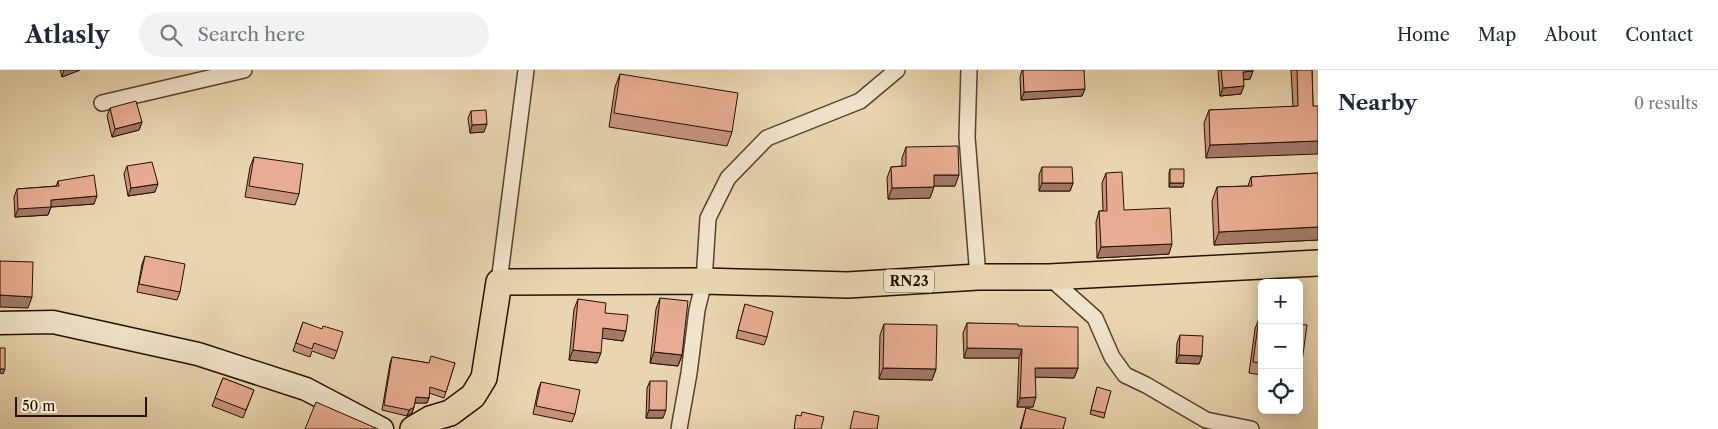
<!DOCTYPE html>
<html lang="en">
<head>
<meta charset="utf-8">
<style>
  body { margin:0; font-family:"Libre Caslon Text",serif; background:#f2f2f3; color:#1f2937 }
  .controls { position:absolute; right:15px; bottom:15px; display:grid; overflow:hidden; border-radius:8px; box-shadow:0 2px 12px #0003 }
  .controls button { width:45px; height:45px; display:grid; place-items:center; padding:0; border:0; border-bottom:1px solid #e0e1e3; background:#fff; color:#1f2937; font:25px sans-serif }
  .scale { position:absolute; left:15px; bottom:12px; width:132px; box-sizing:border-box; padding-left:5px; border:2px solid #261001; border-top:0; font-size:14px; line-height:18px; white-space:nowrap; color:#261001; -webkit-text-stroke:4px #f1e4cc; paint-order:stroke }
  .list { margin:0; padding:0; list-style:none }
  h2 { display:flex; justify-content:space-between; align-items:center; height:65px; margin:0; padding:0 20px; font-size:21px }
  h2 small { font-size:16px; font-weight:400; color:#747a83 }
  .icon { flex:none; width:28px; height:28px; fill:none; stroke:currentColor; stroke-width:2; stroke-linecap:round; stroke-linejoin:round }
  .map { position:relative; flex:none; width:1318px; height:359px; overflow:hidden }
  header { display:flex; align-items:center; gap:30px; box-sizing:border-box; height:70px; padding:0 25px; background:#fff; border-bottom:1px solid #e0e1e3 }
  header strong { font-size:24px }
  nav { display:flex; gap:28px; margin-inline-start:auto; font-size:18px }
  .search { width:350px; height:45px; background:#f2f2f3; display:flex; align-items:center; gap:12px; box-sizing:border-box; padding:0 18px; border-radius:28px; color:#747a83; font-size:19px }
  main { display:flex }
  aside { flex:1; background:#fff }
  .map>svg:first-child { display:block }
</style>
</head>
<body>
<header>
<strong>Atlasly</strong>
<div class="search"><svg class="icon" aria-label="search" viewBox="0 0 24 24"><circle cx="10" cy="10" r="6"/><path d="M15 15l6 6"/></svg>Search here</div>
<nav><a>Home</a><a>Map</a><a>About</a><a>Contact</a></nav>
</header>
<main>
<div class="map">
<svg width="1318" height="359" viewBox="0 0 1318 359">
  <rect width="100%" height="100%" fill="#e9d6b1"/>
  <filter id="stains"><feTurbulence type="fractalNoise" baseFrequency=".004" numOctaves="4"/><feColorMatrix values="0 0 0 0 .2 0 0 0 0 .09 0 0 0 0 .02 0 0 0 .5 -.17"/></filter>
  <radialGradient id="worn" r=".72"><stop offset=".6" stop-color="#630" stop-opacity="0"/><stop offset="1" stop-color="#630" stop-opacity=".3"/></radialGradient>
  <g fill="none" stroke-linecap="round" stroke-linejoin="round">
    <g stroke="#57422d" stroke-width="18">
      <path id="minor" d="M969,0L967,67L978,207
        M102,33L244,0
        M1049,207L1095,248L1112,287L1125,305L1146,315L1206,350L1251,359
        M499,212L526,0
        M679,359L689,303L697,240L704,211L708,148L728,108L767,68L860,31L897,0"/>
    </g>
    <g stroke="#261001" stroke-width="25">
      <path id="secondary" d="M0,253L53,252L198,284L306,319L382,359"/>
    </g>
    <g stroke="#261001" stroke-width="28">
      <path id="primary" d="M413,359L430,349L450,343L473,326L484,308L499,212L704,211L848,215L978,207H1049L1318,193"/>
    </g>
    <use href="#minor" stroke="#f1e4cc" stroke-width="15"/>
    <use href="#secondary" stroke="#f1e4cc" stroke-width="22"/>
    <use href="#primary" stroke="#e9d6b1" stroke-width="25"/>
  </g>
  <path fill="#c7947d" stroke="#261001" d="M60,0H80L62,7Z
    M1022,0L1085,19L1082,26L1021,30L1020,7Z
    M1218,0H1253L1250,9L1243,10L1241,24L1220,26Z
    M1291,0H1312L1313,36L1206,88L1204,53L1209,40L1293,37Z
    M620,4L732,62L727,76L609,57L615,17Z
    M110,38L142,52L139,60L112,67L107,46Z
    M471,41L484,62L470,63L468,48Z
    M906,77L955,116H934L930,128L888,129L887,108L891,97L902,96V88Z
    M254,87L299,124L295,135L245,127L250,97Z
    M127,96L155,122L128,126L124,104Z
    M1042,97L1073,113L1070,121H1039V105Z
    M1170,99L1183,117H1169V103Z
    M1106,103L1124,140L1169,184L1097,188L1096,152L1099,141H1103L1102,113Z
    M1318,103V170L1214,175L1212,131L1217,117L1248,116L1251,107Z
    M58,111L94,134L51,137L48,145L15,147L14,127L17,119L56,116Z
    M145,186L180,222L177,230L137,222L142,194Z
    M660,228L682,285L678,296L650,293L656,239Z
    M578,229L605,243L623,271L602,268L597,293L569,290L574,239Z
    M745,234L767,267L764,275L736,268Z
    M1259,248H1262V305L1249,303L1255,259Z
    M303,252L337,281L334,289L312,281L310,287L293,281Z
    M967,253L1018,256L1078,298L1074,308L1035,307L1033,337H1017L1019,288H964L963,263Z
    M884,254L936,299L932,310L879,309L880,265Z
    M1180,265L1202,286L1199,294L1176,293L1177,273Z
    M392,287L429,293H455L444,328L429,323V328L427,333H415L412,343L407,346L382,340L390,293Z
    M223,308L254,320L243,348L212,336Z
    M650,311L663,348H646L647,318Z
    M541,312L575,344L572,352L533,344L538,320Z
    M1097,317L1105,343L1104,348L1090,344Z
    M1026,338L1063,359H1020Z"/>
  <path fill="#a27866" stroke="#261001" d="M64,0H80L62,7Z
    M1253,1L1250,9L1240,10L1243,2Z
    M1244,16L1241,24L1220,26L1223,18Z
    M1085,19L1082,26L1021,30L1024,22Z
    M142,52L139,60L112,67L115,59Z
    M487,54L484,62L470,63L472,55Z
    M1318,71V84L1206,88L1210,75Z
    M934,105H959L955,116H930Z
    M1042,113H1073L1070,121H1039Z
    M1170,113H1184L1183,117H1169Z
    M158,114L155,122L128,126L131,118Z
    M934,117L930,128L888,129L892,118Z
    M97,126L94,134L51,137L48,145L15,147L18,139L51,130Z
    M1318,157V170L1214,175L1219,162Z
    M1172,174L1169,184L1097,188L1101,177Z
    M0,225L32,227L28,238L0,237Z
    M603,258L626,261L623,271L600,268Z
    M967,278L1022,279L1019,288H964Z
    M573,280L601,283L597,293L569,290Z
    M654,282L682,285L678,296L650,293Z
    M1179,285L1202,286L1199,294L1176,293Z
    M883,298L936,299L932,310L879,309Z
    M1035,298H1078L1074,308L1032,307Z
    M0,299H5L3,304L0,303Z
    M416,327L429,328L427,333H414Z
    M1036,327L1033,337H1017L1020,328Z
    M414,337L412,343L407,346L409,340Z
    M649,340H666L663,348H646Z"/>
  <path fill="#e7ac91" stroke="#261001" d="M1023,0H1084L1085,19L1024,22Z
    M1221,0H1253V1L1243,2L1244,16L1223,18Z
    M1297,0H1312L1313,36H1318V71L1210,75L1209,40L1298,36Z
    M620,4L738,23L732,62L614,43Z
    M136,31L142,52L115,59L110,38Z
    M486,40L487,54L472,55L471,41Z
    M958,76L959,105H934V117L892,118L891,97L906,96V77Z
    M254,87L303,94L299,124L249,116Z
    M152,92L158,114L131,118L127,96Z
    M1042,97H1072L1073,113H1042Z
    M1170,99H1184V113H1170Z
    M1122,102L1124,140L1170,138L1172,174L1101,177L1099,141H1107L1106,103Z
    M1318,103V157L1219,162L1217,117L1252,116L1251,107Z
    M94,105L97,126L51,130V137L18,139L17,119L59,116L58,111Z
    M145,186L185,194L180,222L139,214Z
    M0,191L33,192L32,227L0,225Z
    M660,228L688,231L682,285L654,282Z
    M578,229L606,233L605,243L628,245L626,261L603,258L601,283L573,280Z
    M745,234L773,242L767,267L738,260Z
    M1259,248H1262V293L1253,292Z
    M303,252L322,259L323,256L343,262L337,281L314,273L312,279L296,273Z
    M967,253L1018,254V256L1078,257V298H1035L1036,327L1020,328L1022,279L967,278Z
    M884,254L937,255L936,299L883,298Z
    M1299,254L1307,255L1301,299H1299Z
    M1180,265L1203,266L1202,286L1179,285Z
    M0,278H5V299H0Z
    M431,286L455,293L446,322L430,317L429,328L416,327L414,337L409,340L384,335L392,287L429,293Z
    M223,308L254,320L246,340L215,328Z
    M650,311H667L666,340H649Z
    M541,312L580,320L575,344L536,336Z
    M1097,317L1111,321L1105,343L1091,340Z
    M316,332L378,359H305Z
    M1026,338L1066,348L1063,359H1021Z
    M854,341L879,346L877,359H850Z
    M802,342L824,347L821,359H794L796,345L801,346Z"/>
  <g text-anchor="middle" stroke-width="4.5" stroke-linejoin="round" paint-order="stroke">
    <rect fill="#f1e4cc" stroke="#63503e" stroke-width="1" x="884" y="199.5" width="50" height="23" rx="4"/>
    <g font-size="14" font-weight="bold" fill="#261001">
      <text x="909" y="216">RN23</text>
    </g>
  </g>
  <rect width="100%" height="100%" filter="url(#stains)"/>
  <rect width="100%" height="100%" fill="url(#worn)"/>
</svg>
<div class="controls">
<button>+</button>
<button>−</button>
<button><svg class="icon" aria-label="locate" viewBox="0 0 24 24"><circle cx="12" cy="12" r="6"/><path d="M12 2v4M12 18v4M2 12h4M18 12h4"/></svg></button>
</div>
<div class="scale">50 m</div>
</div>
<aside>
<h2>Nearby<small>0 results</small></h2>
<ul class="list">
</ul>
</aside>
</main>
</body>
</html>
